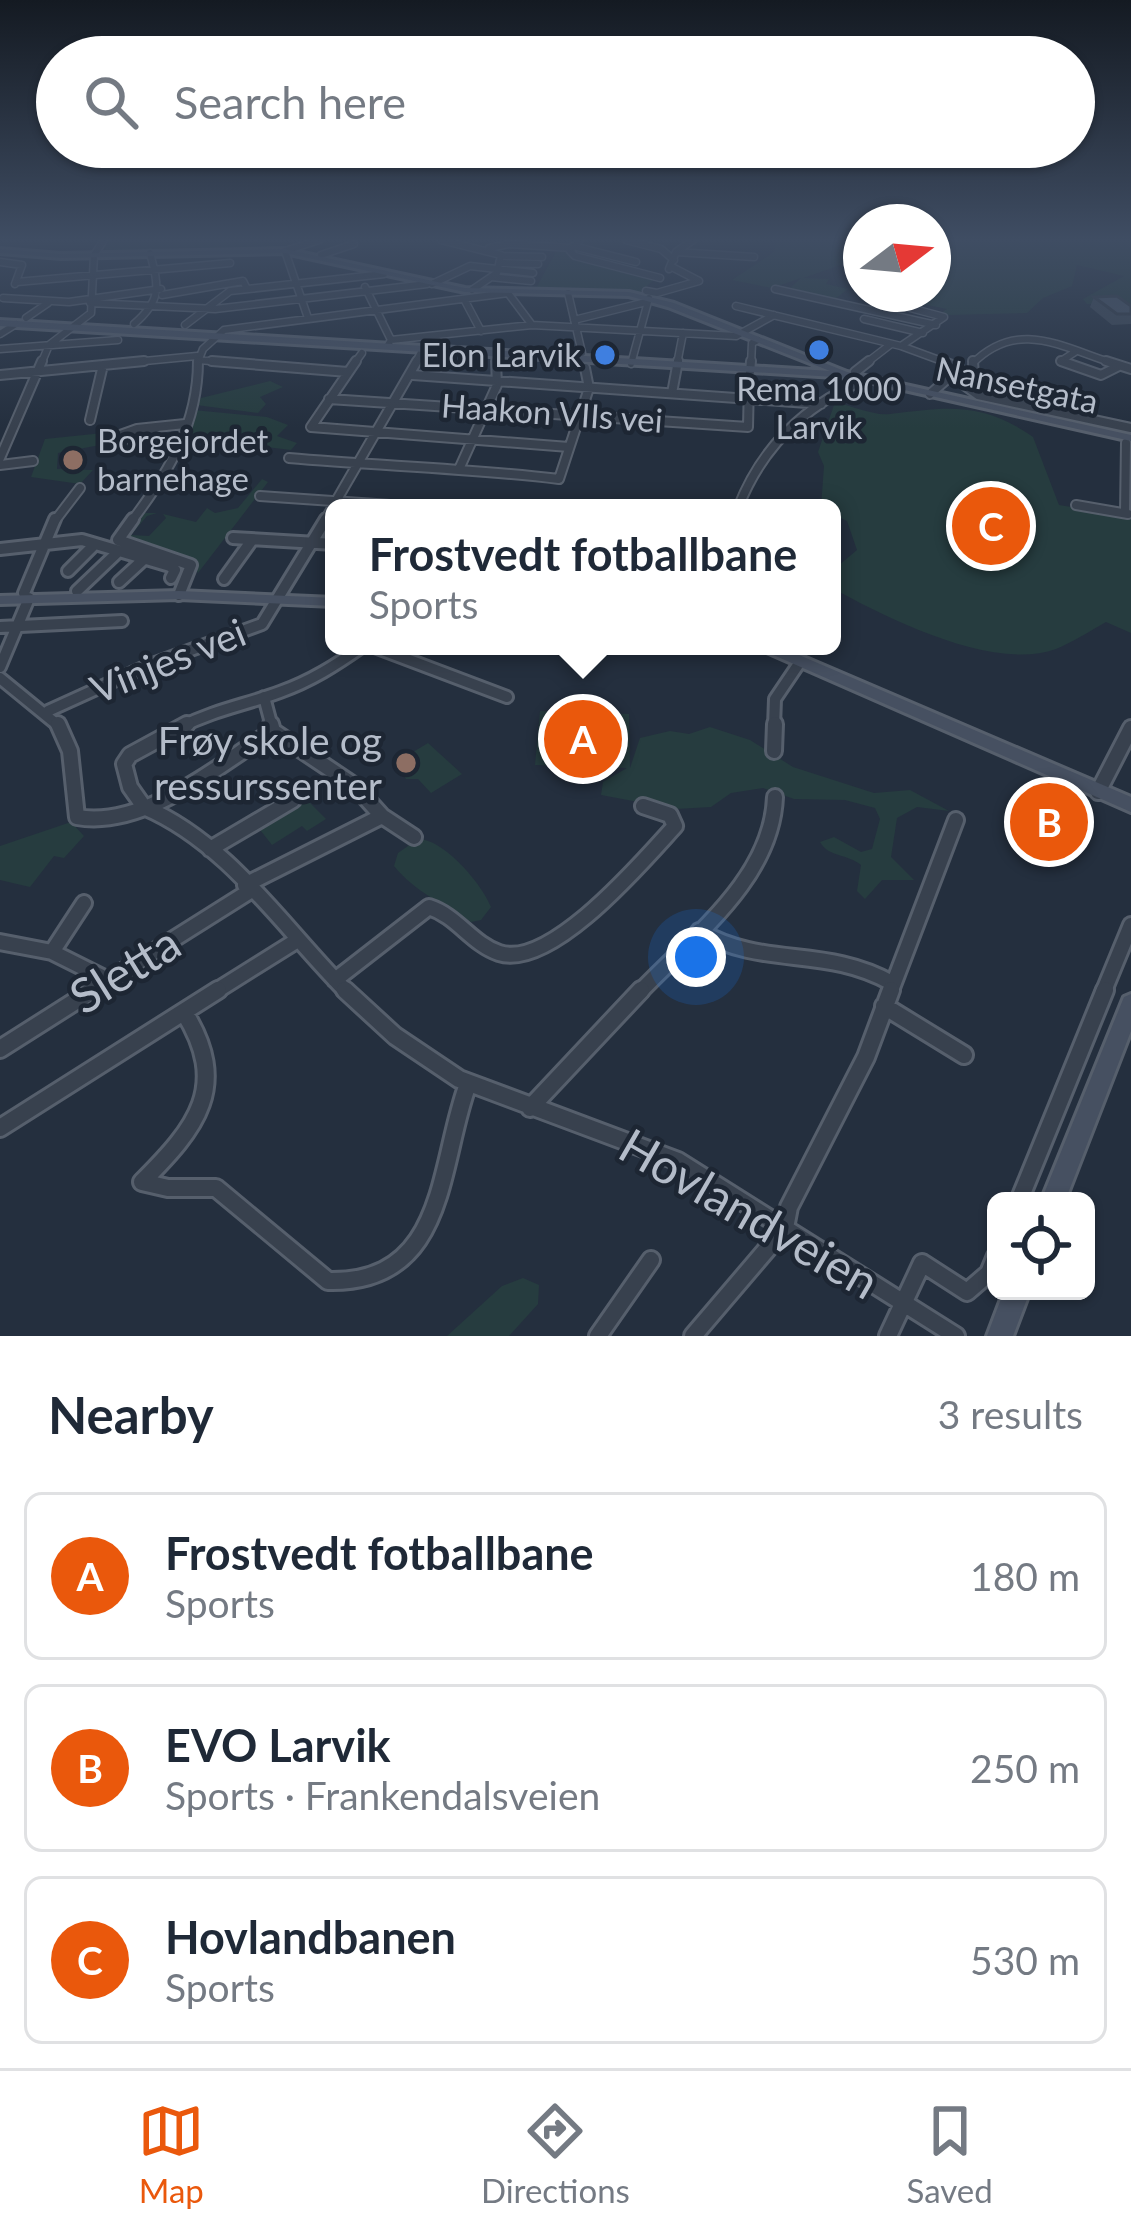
<!DOCTYPE html>
<html lang="en">
<head>
<meta charset="utf-8">
<style>
  body { margin:0; font-family:Lato,sans-serif; background:#f6f6f7; color:#1f2937 }
  .controls { position:absolute; right:36px; bottom:36px; display:grid; overflow:hidden; border-radius:18px; box-shadow:0 3px 9px #0004 }
  .controls button { width:108px; height:108px; display:grid; place-items:center; padding:0; border:0; border-bottom:3px solid #e0e1e3; background:#fff; color:#1f2937; font:60px sans-serif }
  .compass { position:absolute; left:843px; top:204px; width:108px; height:108px; border-radius:50%; background:#fff; box-shadow:0 3px 9px #0004; rotate:74deg }
  .you { position:absolute; left:696px; top:957px; width:42px; height:42px; margin:-30px; border:9px solid #fff; border-radius:50%; background:#1a73e8; box-shadow:0 0 0 18px #1a73e833 }
  .badge { display:grid; place-items:center; width:78px; height:78px; border-radius:50%; background:#ea580c; color:#fff; font-size:39px; font-weight:700 }
  .pin { position:absolute; translate:-50% -50%; border:6px solid #fff; box-shadow:0 3px 12px #0006 }
  .popup { position:absolute; left:325px; top:499px; width:516px; height:156px; box-sizing:border-box; display:grid; place-content:center; border-radius:18px; background:#fff; filter:drop-shadow(0 3px 9px #0005); font-size:39px; white-space:nowrap; color:#747a83 }
  .popup b { font-size:45px; color:#1f2937 }
  .popup::after { content:''; position:absolute; left:50%; top:100%; margin-left:-24px; border:24px solid transparent; border-top-color:#fff }
  .list { margin:0; padding:0; list-style:none }
  h2 { display:flex; justify-content:space-between; align-items:center; height:156px; margin:0; padding:0 48px; font-size:51px }
  h2 small { font-size:39px; font-weight:400; color:#747a83 }
  .list li { display:grid; grid-template-columns:78px 1fr auto; gap:36px; align-items:center; box-sizing:border-box; height:168px; margin:0 24px 24px; padding:0 24px; border:3px solid #e0e1e3; border-radius:18px }
  .list b { display:block; font-size:45px; white-space:nowrap }
  .list p { margin:0; font-size:39px; white-space:nowrap; color:#747a83 }
  .list em { font-size:39px; font-style:normal; color:#747a83 }
  .icon { flex:none; width:66px; height:66px; fill:none; stroke:currentColor; stroke-width:2; stroke-linecap:round; stroke-linejoin:round }
  .map { position:relative; flex:none; width:1131px; height:1336px; overflow:hidden }
  .search { position:absolute; background:#fff; box-shadow:0 3px 9px #0004; left:36px; right:36px; top:36px; height:132px; display:flex; align-items:center; gap:30px; box-sizing:border-box; padding:0 42px; border-radius:66px; color:#747a83; font-size:45px }
  .sheet { height:732px; background:#fff }
  nav { display:flex; justify-content:space-around; align-items:center; box-sizing:border-box; height:168px; border-top:3px solid #e0e1e3; background:#fff; font-size:33px; color:#747a83 }
  nav a { display:grid; justify-items:center; gap:6px }
  nav .on { color:#ea580c }
  .map>svg:first-child { display:block }
</style>
</head>
<body>
<div class="map">
<svg width="1131" height="1336" viewBox="0 0 1131 1336">
  <rect width="100%" height="100%" fill="#242f3e"/>
  <path fill="#263c3f" d="M111,240H279L285,244L268,243L283,249L104,251Z
    M776,240H861V258L803,278L829,279L826,284L848,289L835,299L790,288L801,278L772,288L732,280L774,252Z
    M933,240H1131V317L1113,304H1087L1083,299L1124,276L1077,265L1072,286L1043,298L1027,313L948,315L941,313L947,309L898,299L901,294H933Z
    M558,248L568,249V253L656,278L640,292L535,290Z
    M270,381L283,387L260,397L266,404L258,413L196,405L201,398Z
    M835,402C852,406 874,416 890,414C947,407 982,401 1033,437L1059,505L1131,517V633L1106,622C1090,631 1073,642 1056,649C993,672 887,618 832,588V571L857,550L847,521L832,514V508L821,507L824,466L818,452Z
    M193,410L267,417L288,425L277,436L297,443L291,450L207,440L188,444Z
    M103,433L100,445L58,453L57,469L93,470L80,484L31,477L45,439Z
    M262,479L268,482L198,573L191,558L124,539L143,513H157L147,516L131,535L149,536L166,518L163,514L196,522L207,508L215,513L238,508Z
    M540,711L629,714L630,768L640,738L670,731L689,734L710,727L750,740L793,767L874,793L910,790L949,811L917,807L897,818L891,857L914,880H882L865,899L857,891L861,865C848,854 828,857 820,842L834,837L861,852L872,849L880,819L875,808L845,800L794,799L763,788L731,793L711,807L676,809L601,795L603,782L627,768L535,765Z
    M428,743L462,774L431,793L418,779H406L395,763Z
    M305,798L326,819L307,831L302,826L272,845L257,826Z
    M71,822L84,836L64,858L54,856L30,887L0,880V846Z
    M418,839C444,839 482,884 491,907L481,920L471,922C443,903 415,892 394,866L398,853Z
    M523,1278L539,1285L538,1304L509,1336H447L502,1286Z"/>
  <g fill="none" stroke-linecap="round" stroke-linejoin="round">
    <g stroke="#565f6c" stroke-width="9">
      <path id="street-far4" d="M441,240L501,255L497,273L472,290
        M580,240L570,251L575,256L660,278
        M626,240L661,249L674,260
        M573,246L636,262
        M489,248L509,244L572,248
        M676,252L754,257
        M321,255L354,244
        M502,256L542,257
        M0,262L22,265L15,284
        M503,263L538,264
        M669,269L676,252L693,240
        M491,277L531,281
        M17,282L230,263
        M432,284L470,266L533,273
        M365,287L391,340L388,345
        M775,289L936,325
        M646,291L657,293L699,281L672,267
        M568,293L582,353
        M162,295L243,281L247,289
        M3,298L69,302L161,289
        M464,299L481,331
        M90,303L215,309L427,284
        M736,306L901,346L950,364
        M875,309L899,305L944,317L901,346
        M26,318L48,303
        M308,318L285,251L319,240
        M864,319L923,333
        M574,320L646,302
        M134,324C162,300 159,287 150,253
        M185,325L230,291L384,274
        M0,334L16,324
        M391,340L532,325L736,336L774,315
        M0,349L118,340
        M496,359V364
        M198,360L249,364
        M41,364L49,345L91,313L94,255L104,240
        M113,364L197,356
        M197,364L203,349L224,330L508,293L532,325
        M354,364L362,353
        M415,364L422,350
        M631,364L649,298
        M677,364L683,333
        M751,364L752,343L758,340
        M865,364L891,344
        M972,364C1018,318 1061,347 1115,364
        M1070,364L1061,361L1075,352"/>
    </g>
    <g stroke="#565f6c" stroke-width="12">
      <path id="street-far3" d="M212,361L348,372
        M356,361L311,427L569,447
        M973,361L974,376L964,385L978,395L1131,428
        M1061,361L1101,375L1119,366
        M1106,361L1131,369
        M750,372L751,361
        M855,372L869,361
        M0,375L144,361
        M413,375L821,404
        M672,393L678,361
        M930,394L960,368L942,361
        M329,399L748,427L749,382
        M90,420L103,365
        M158,427L123,440L112,438L137,429L185,424
        M0,458L42,361
        M289,458C379,466 469,468 559,479L589,388L585,368
        M0,465L33,461
        M460,467L497,385L496,361
        M260,496L434,508
        M1076,505L1128,514
        M738,508C760,451 800,410 855,384
        M1125,513L1126,443
        M54,522L80,488
        M131,522C169,472 198,424 198,361
        M324,522L417,361"/>
    </g>
    <g stroke="#565f6c" stroke-width="16">
      <path id="street-far2" d="M133,519L118,540L191,565L179,595
        M233,538L334,544
        M0,549L82,540L170,566L175,570L171,578
        M68,571L95,544
        M224,579L252,540
        M119,582L144,559
        M77,591L119,551
        M24,593L55,519
        M0,627L122,621
        M372,646L507,697
        M0,667L29,598
        M0,678L60,727
        M264,697L272,727
        M48,711L147,666L262,624L326,519
        M181,727C214,710 245,705 280,692C311,681 336,665 363,646
        M774,727L775,699L800,662"/>
    </g>
    <g stroke="#565f6c" stroke-width="20">
      <path id="street-far1" d="M58,724L70,751L77,817C145,829 218,765 273,731
        M271,724L273,731L355,786L382,816
        M774,751L775,724
        M1098,792L1131,728
        M144,807C229,843 284,929 348,993
        M144,807L130,787L124,764L130,755L187,724
        M210,849L293,800
        M245,885L382,816L414,837
        M699,931C764,969 824,945 892,983
        M0,942L52,952L108,980
        M52,952L84,903
        M335,980L429,907C457,916 472,944 499,953C551,970 643,861 675,826L670,815L643,806
        M88,993L250,891
        M213,993L296,941
        M639,993C692,937 772,879 775,797
        M890,993L956,820
        M1103,993L1131,925"/>
    </g>
    <g stroke="#565f6c" stroke-width="22">
      <path id="street" d="M345,990L395,1036L459,1079L678,1161L956,1336
        M884,1006L964,1055
        M184,1012C230,1086 197,1127 142,1182L168,1188H216L328,1281C448,1284 438,1164 468,1084
        M0,1049L93,990
        M530,1108L641,990
        M0,1128L218,990
        M1019,1201L1105,990
        M598,1336L651,1260
        M693,1336L785,1228L789,1207L866,1057L891,990
        M888,1336L922,1263L967,1292L989,1273L996,1256"/>
    </g>
    <g stroke="#565f6c" stroke-width="6">
      <path id="secondary" d="M0,249L61,254L285,249L465,288L629,292L674,303L847,372L1131,435V441L851,378L0,326V320L830,371L668,307L629,296L465,292L285,253L61,258L0,253Z
        M179,591L334,598V606L179,599L0,604V596Z
        M758,646H778L1131,797V812L760,649Z
        M1131,994V1031L1065,1201H1041L1124,997Z
        M1004,1291H1030L1013,1336H987Z"/>
    </g>
    <use href="#street-far4" stroke="#38414e" stroke-width="6"/>
    <use href="#street-far3" stroke="#38414e" stroke-width="8"/>
    <use href="#street-far2" stroke="#38414e" stroke-width="10"/>
    <use href="#street-far1" stroke="#38414e" stroke-width="14"/>
    <use href="#street" stroke="#38414e" stroke-width="16"/>
    <use href="#secondary" fill="#465061" fill-rule="evenodd"/>
  </g>
  <path fill="#3b4654" d="M1094,297L1131,306V324L1112,325L1090,307Z"/>
  <path fill="#455162" stroke="#303945" stroke-width="3" d="M1117,296L1131,306V314H1117L1094,297Z"/>
  <linearGradient id="sky" x2="0" y2="1"><stop stop-color="#141a22"/><stop offset="0.56" stop-color="#3f4d63"/><stop offset="1" stop-color="#3f4d63" stop-opacity="0"/></linearGradient>
  <rect width="1131" height="428" fill="url(#sky)"/>
  <g fill="#3f7fe0" stroke="#1d2633" stroke-width="4.5">
    <circle cx="819" cy="350" r="12"/>
    <circle cx="605" cy="355" r="12"/>
  </g>
  <g fill="#8d6e63" stroke="#1d2633" stroke-width="4.5">
    <circle cx="73" cy="460" r="12"/>
    <circle cx="406" cy="763" r="12"/>
  </g>
  <g text-anchor="middle" stroke-width="9" stroke-linejoin="round" paint-order="stroke">
    <g font-size="33" fill="#b4bcc9" stroke="#1d2633" text-anchor="end">
      <text x="581" y="367">Elon Larvik</text>
      <text x="819" y="401" text-anchor="middle">Rema 1000<tspan x="819" dy="38">Larvik</tspan></text>
      <text x="97" y="453" text-anchor="start">Borgejordet<tspan x="97" dy="38">barnehage</tspan></text>
    </g>
    <g font-size="33" fill="#b4bcc9" stroke="#1d2633">
      <text transform="translate(1017 385) rotate(12)" y="12">Nansetgata</text>
      <text transform="translate(552 413) rotate(4)" y="12">Haakon VIIs vei</text>
    </g>
    <g font-size="39" fill="#b4bcc9" stroke="#1d2633">
      <text transform="translate(168 661) rotate(-22)" y="14">Vinjes vei</text>
    </g>
    <g font-size="39" fill="#b4bcc9" stroke="#1d2633" text-anchor="end">
      <text x="382" y="755">Frøy skole og<tspan x="382" dy="45">ressurssenter</tspan></text>
    </g>
    <g font-size="48" fill="#b4bcc9" stroke="#1d2633">
      <text transform="translate(125 970) rotate(-32)" y="17">Sletta</text>
      <text transform="translate(749 1214) rotate(30)" y="17">Hovlandveien</text>
    </g>
  </g>
</svg>
<div class="controls">
<button><svg class="icon" aria-label="locate" viewBox="0 0 24 24"><circle cx="12" cy="12" r="6"/><path d="M12 2v4M12 18v4M2 12h4M18 12h4"/></svg></button>
</div>
<svg class="compass" viewBox="-18 -18 36 36"><path d="M0-13l5 13h-10z" fill="#e53935"/><path d="M0 13l5-13h-10z" fill="#747a83"/></svg>
<div class="you"></div>
<div class="pin badge" style="left:583px;top:739px">A</div>
<div class="popup"><b>Frostvedt fotballbane</b>Sports</div>
<div class="pin badge" style="left:1049px;top:822px">B</div>
<div class="pin badge" style="left:991px;top:526px">C</div>
<div class="search"><svg class="icon" aria-label="search" viewBox="0 0 24 24"><circle cx="10" cy="10" r="6"/><path d="M15 15l6 6"/></svg>Search here</div>
</div>
<section class="sheet">
<h2>Nearby<small>3 results</small></h2>
<ul class="list">
<li><span class="badge">A</span><div><b>Frostvedt fotballbane</b><p>Sports</p></div><em>180 m</em></li>
<li><span class="badge">B</span><div><b>EVO Larvik</b><p>Sports · Frankendalsveien</p></div><em>250 m</em></li>
<li><span class="badge">C</span><div><b>Hovlandbanen</b><p>Sports</p></div><em>530 m</em></li>
</ul>
</section>
<nav>
<a class="on"><svg class="icon" aria-label="map" viewBox="0 0 24 24"><path d="M3 6l6-2 6 2 6-2v14l-6 2-6-2-6 2zM9 4v14M15 6v14"/></svg>Map</a>
<a><svg class="icon" aria-label="directions" viewBox="0 0 24 24"><path d="M12 3l9 9-9 9-9-9zM9 14v-3h6M13 9l2 2-2 2"/></svg>Directions</a>
<a><svg class="icon" aria-label="saved" viewBox="0 0 24 24"><path d="M7 4h10v16l-5-4-5 4z"/></svg>Saved</a>
</nav>
</body>
</html>
